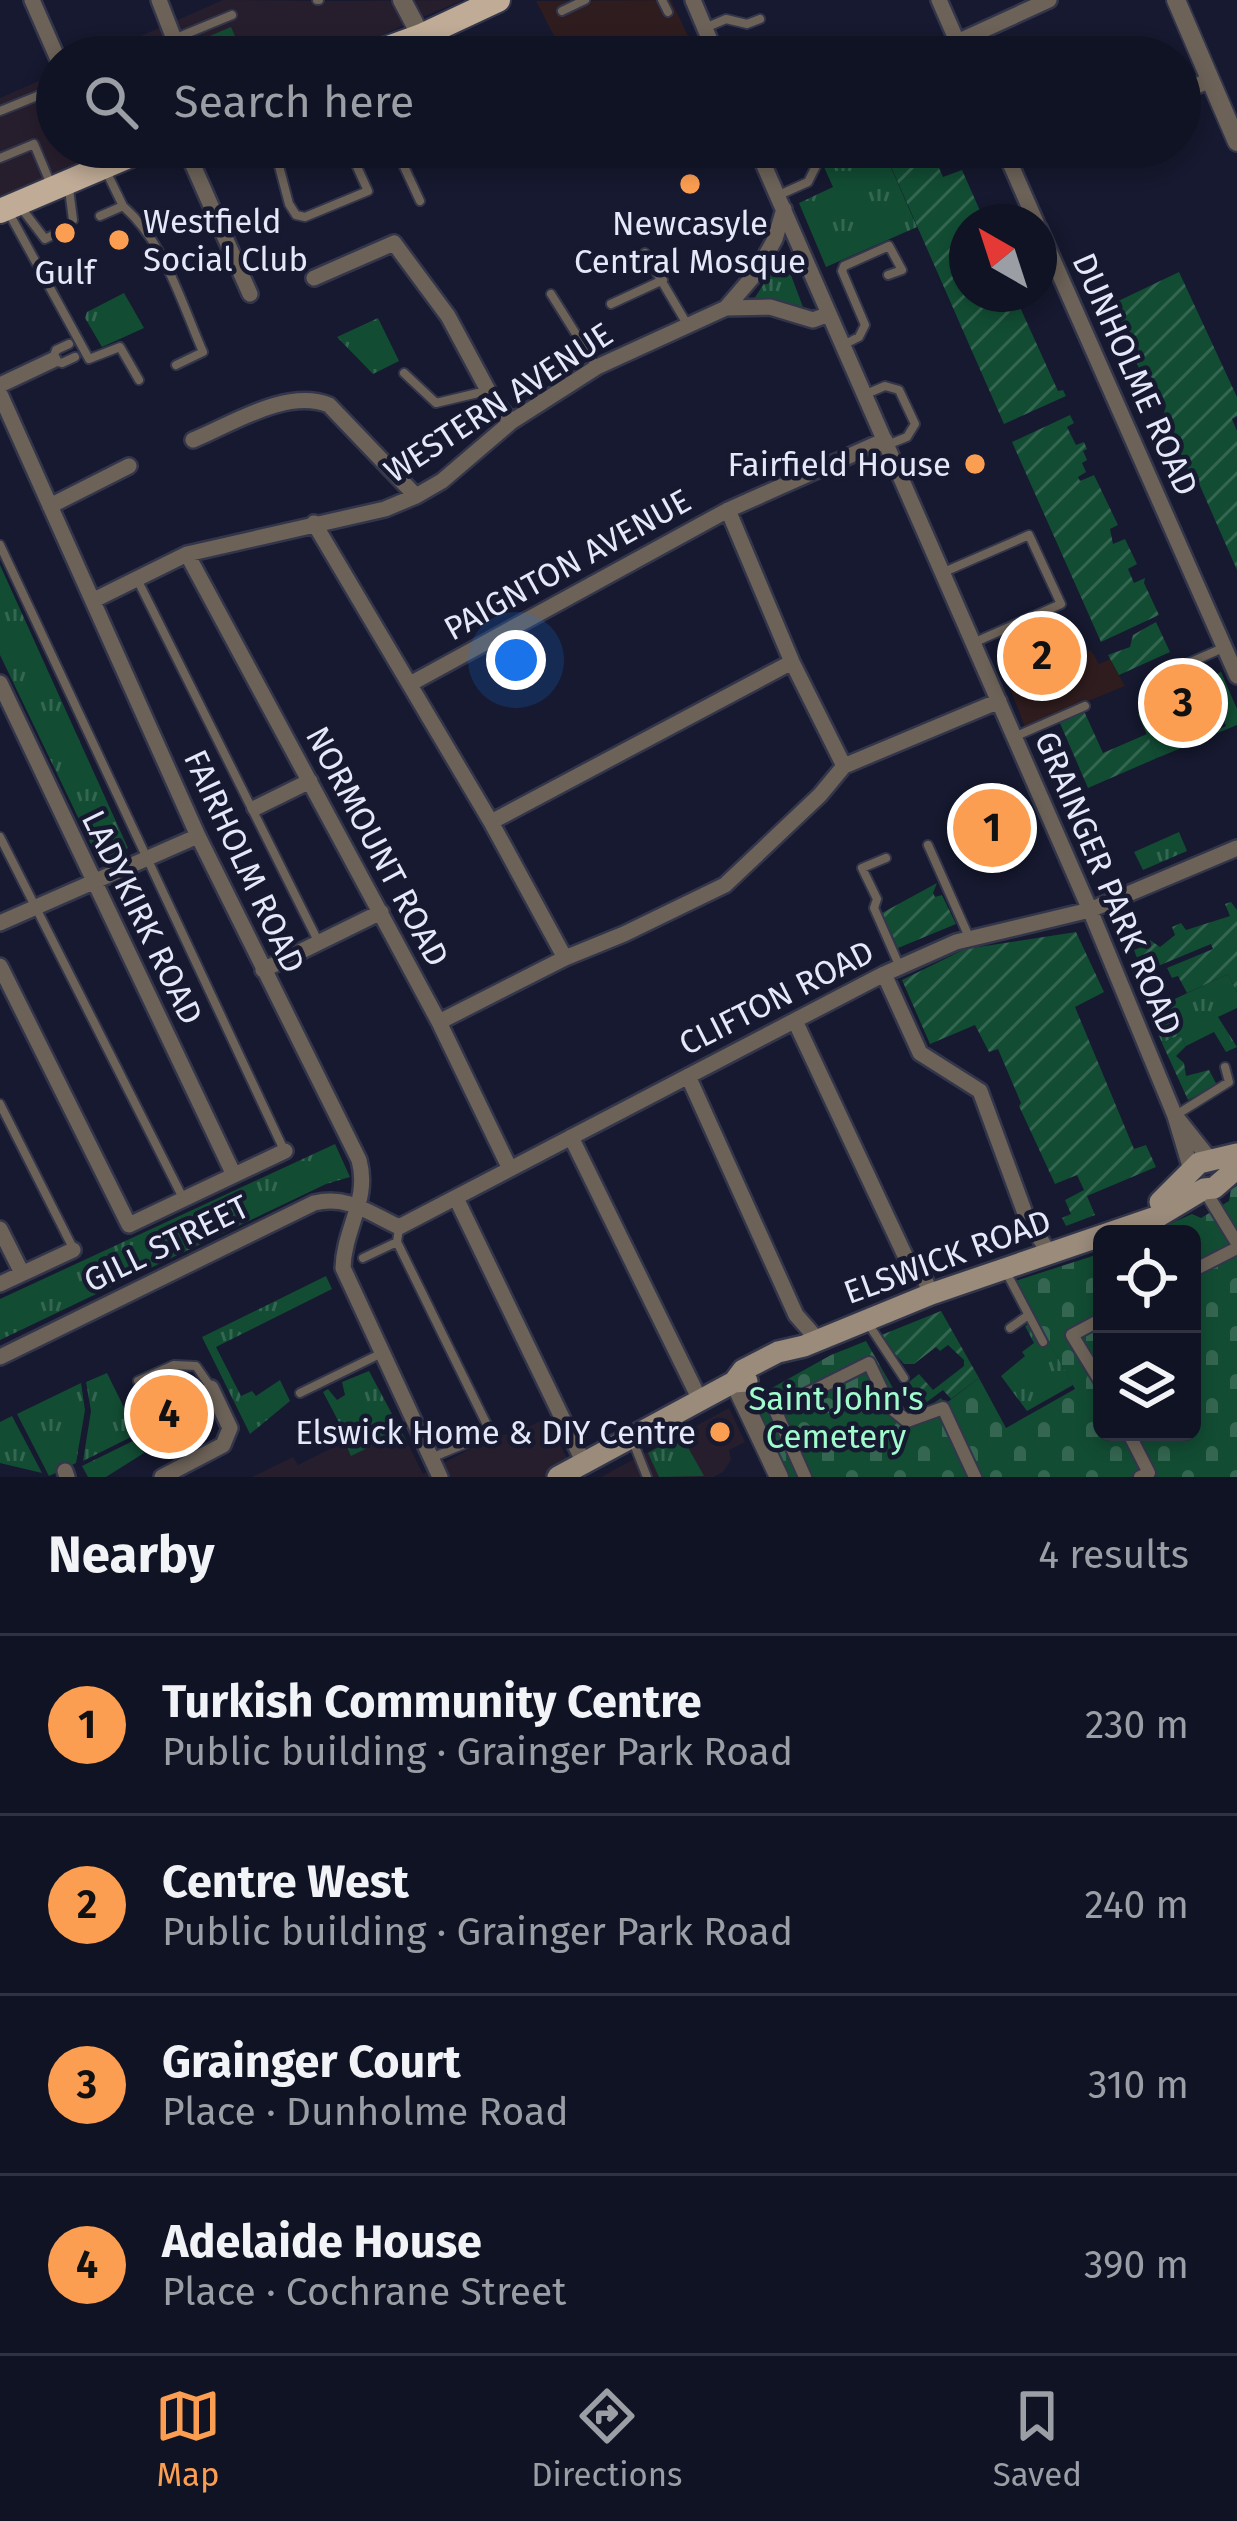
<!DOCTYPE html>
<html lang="en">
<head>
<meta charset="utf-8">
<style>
  body { margin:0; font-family:"Fira Sans",sans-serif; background:#1e2030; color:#f1f3f6 }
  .controls { position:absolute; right:36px; bottom:36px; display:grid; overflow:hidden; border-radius:18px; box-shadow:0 6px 18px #0003 }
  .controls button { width:108px; height:108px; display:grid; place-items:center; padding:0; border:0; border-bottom:3px solid #303241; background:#101323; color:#f1f3f6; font:60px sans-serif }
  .compass { position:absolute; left:949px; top:204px; width:108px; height:108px; border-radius:50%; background:#101323; box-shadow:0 6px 18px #0003; rotate:321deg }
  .you { position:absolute; left:516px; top:660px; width:42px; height:42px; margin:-30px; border:9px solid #fff; border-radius:50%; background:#1a73e8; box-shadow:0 0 0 18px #1a73e833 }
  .badge { display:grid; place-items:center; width:78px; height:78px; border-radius:50%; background:#fb9e51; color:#111; font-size:39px; font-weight:700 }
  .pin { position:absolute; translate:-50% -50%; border:6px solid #fff; box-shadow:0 3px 12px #0006 }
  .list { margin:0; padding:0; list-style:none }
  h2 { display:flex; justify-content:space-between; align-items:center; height:156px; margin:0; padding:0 48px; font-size:51px }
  h2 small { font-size:39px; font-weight:400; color:#9c9ea6 }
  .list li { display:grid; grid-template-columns:78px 1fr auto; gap:36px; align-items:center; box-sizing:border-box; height:180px; padding:0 48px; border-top:3px solid #303241 }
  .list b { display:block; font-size:45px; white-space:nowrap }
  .list p { margin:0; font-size:39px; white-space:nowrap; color:#9c9ea6 }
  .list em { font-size:39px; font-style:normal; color:#9c9ea6 }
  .icon { flex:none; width:66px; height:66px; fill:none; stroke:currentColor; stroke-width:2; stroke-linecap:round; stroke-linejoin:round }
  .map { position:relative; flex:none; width:1237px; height:1477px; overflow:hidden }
  .search { position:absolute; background:#101323; box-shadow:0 6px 18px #0003; left:36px; right:36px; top:36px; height:132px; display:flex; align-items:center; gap:30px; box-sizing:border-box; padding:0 42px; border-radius:66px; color:#9c9ea6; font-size:45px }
  .sheet { height:876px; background:#101323 }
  nav { display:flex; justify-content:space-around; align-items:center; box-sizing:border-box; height:168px; border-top:3px solid #303241; background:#101323; font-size:33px; color:#9c9ea6 }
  nav a { display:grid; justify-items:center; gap:6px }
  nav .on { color:#fb9e51 }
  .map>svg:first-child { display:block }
</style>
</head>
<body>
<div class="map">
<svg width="1237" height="1477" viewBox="0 0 1237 1477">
  <defs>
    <pattern id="grass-tufts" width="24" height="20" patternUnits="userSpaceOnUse" patternTransform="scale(3)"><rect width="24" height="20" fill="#124c33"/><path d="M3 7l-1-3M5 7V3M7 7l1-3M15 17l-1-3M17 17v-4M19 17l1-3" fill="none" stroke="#346651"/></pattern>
    <pattern id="cemetery-stones" width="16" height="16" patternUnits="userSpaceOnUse" patternTransform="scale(3)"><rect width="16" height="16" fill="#124c33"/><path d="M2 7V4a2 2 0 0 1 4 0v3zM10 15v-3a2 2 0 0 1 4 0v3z" fill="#346651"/></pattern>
    <pattern id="garden-furrows" width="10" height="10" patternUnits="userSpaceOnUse" patternTransform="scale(3)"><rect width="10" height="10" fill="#124c33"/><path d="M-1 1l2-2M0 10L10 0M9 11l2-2" fill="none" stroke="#346651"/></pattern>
  </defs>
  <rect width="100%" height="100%" fill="#16192f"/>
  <path fill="#271e2d" d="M223,0L332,1L463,0L330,57H93Z
    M57,73V147H119L0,198V98Z
    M729,1408L745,1442L729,1450L731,1460L723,1472L713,1477H601Z
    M546,1418L577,1477H252L293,1457L298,1465L348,1440L351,1446L391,1437L396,1447L407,1442L423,1474L494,1436L517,1433Z"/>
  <path fill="#2f1c1e" d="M671,0L698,57H565L536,1Z
    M1091,650L1099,664L1110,659L1125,686L1025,727L1009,686Z"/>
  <path fill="url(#grass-tufts)" d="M231,27L244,57H197L191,44Z
    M820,147H850L854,154L870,147H882L917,227L826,267L799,203L833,187L819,156Z
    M780,259L786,262L803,307L754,299Z
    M124,293L144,328L102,347L85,318L87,312Z
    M378,318L399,361L373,374L337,337Z
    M0,565L128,848L100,863L0,655Z
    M1221,672L1237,709V725L1157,758L1138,714L1165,702L1174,722L1186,717L1197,739L1226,726L1216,702L1203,707L1193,684Z
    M1179,832L1187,851L1143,870L1134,852Z
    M1228,974L1237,993V1008L1218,1017L1237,1047L1226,1052L1214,1032L1186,1046L1180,1035L1162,1043L1149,1011Z
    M335,1144L350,1177L326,1184L0,1340V1299Z
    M326,1276L332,1289L216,1347L241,1396L252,1391L256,1396L280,1380L290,1401L250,1434L202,1337Z
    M1037,1320L1073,1385L1027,1411L1001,1376L1025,1356L1022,1352L1034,1343L1025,1326Z
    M369,1371L407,1442L396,1447L390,1437L351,1456L347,1447L351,1445L323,1392L328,1389L337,1400L345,1395L342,1382Z
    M107,1373L137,1434L83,1461L91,1411L86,1382Z
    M81,1383L85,1410L76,1463L49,1476L17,1414Z
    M12,1416L42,1473L0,1463V1422Z
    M681,1435L704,1476L659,1477L648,1453Z
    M137,1439L144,1453L106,1477H88L82,1466Z"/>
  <path fill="url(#cemetery-stones)" d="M1237,1186V1477H790C778,1453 754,1420 761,1394L831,1355L866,1341L909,1416H915L941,1398L945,1404L979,1378L1006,1428L1075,1389L1015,1281L1102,1253V1432H1192V1234H1147L1192,1214L1201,1218L1229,1201L1231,1189Z"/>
  <path fill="url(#garden-furrows)" d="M899,147H947L950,154L936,161L943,177L962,170L985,222H967V294H1014L1058,391L1063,390L1066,396L1004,424L885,153Z
    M1179,272L1237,397V416L1232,419L1237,431V570L1197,479L1190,473L1163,416L1166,406L1153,378L1141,374L1114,303Z
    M1070,415L1074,423L1067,427L1076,445L1084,442L1087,449L1083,451L1087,460L1082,463L1086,472L1078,477L1080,481L1094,475L1118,525L1110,529L1113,544L1125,539L1137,564L1128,569L1134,583L1145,578L1144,583L1159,615L1101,642L1012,442Z
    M1156,622L1170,652L1119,675L1108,655L1130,647L1133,635Z
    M1084,711L1103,753L1147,734L1157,758L1088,788L1059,721Z
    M937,883L933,893L935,897L942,895L956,924L898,948L882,913Z
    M1231,902L1237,910V993L1228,974L1187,993L1178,976L1172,978L1167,968L1213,949L1211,944L1134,976L1128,962L1137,958L1134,950L1149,944L1147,938L1160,947L1175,935L1172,927L1181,923L1186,930L1230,916L1225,904Z
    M1076,932L1104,992L1075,1007L1134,1149L1146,1145L1156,1167L1087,1196L1095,1215L1066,1226L1062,1218L1071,1214L1065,1200L1084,1190L1077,1175L1055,1184L1019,1106L1021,1103L998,1049L989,1052L975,1025L930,1044L902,980L965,949Z
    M1180,1035L1186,1046L1176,1056L1184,1063L1186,1076L1209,1070L1217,1085L1188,1100L1162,1043Z
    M941,1311L979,1378L951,1399L943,1390L912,1413L908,1408L920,1398L909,1382L919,1374L933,1390L964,1366V1360L948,1345L940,1351L936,1347L914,1364H904L879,1336Z"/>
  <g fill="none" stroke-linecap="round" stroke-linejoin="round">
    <g stroke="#33364b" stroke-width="12">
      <path id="service" d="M317,0H319
        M662,0L668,12
        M562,11L585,0
        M705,28L726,19L747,24L760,19
        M130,57L232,15
        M0,111L57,88
        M274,147L289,204L296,215L305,217L368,191L348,147
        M395,147L420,201
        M0,158L34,144L52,187
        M69,189L73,220
        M779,195L808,182L816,166L807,147
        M123,206C165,243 181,302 203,352L176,365
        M22,209L45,239L53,235
        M10,215L89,359L120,347L139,380
        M100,216L123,206L107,173
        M645,253L687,324
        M551,294L596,366
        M611,304L663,280
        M845,344L859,337L865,325L842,271L844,266L889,246L902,270L888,275
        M53,359L56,350L69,344
        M54,361L62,363L75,357
        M404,373L436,403L478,393L490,395
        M866,394L885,386L899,390L915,424L907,437L887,445
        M0,545L284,1150
        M944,572L1029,535L1061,604L973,643
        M137,579L318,941
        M1166,673L1223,648
        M1016,736L1085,706
        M0,837L184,1200
        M928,845L969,937
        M886,858L862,868L877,899L874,908L899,965
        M0,1104L73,1248
        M1176,1115L1229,1082L1225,1067
        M399,1228L397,1242L491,1433L431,1458
        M363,1258L397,1242
        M1005,1270L1043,1342
        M867,1322L904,1378
        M1010,1328L1027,1316
        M138,1381L174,1365L196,1366L210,1386
        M300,1393L380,1354
        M632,1439L647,1477"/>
    </g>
    <g stroke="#33364b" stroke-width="16">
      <path id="pedestrian" d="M1204,1189L1237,1243
        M1192,1271L1237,1248
        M1102,1319L1072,1335L1102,1384
        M1128,1432L1149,1473L1140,1477
        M805,1477L775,1410L869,1363L890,1407L907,1421L943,1408L975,1477"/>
    </g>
    <g stroke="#33364b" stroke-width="20">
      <path id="minor" d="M32,0L57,57
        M159,0L181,57
        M693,0L717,57
        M939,0L964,57
        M957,42L1049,0
        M1180,93L1210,80
        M185,147L250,294
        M756,147L1090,910L1175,1116L1192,1173
        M1003,147L1036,222
        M1039,228L1237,676
        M314,278L394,243L448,316L491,396L511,422
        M726,308L770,307L813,320L829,314
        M0,385L53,360
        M0,394L198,836L359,1160C370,1200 344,1228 343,1268L440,1477
        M193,440C232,424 287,388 329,405L416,496
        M50,506L129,466
        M728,510L792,662L844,766
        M314,523L491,822L565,958
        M187,554L439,1022L510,1169
        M94,600L187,554L385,509L416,496L442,481L511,422L597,367L726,308L756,273L775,239L784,209
        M0,683L234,1175
        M410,684L728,510L885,440
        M255,808L310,781
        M491,822L792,662
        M0,923L198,836
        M0,966L129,1225L285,1151
        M263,970L381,912
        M884,974L920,1053L980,1091L1026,1216L1049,1253
        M795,1021L909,1264L925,1280L931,1294
        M439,1022L565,958L624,934L725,885L820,795L844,766L999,701
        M688,1076L796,1315L818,1340
        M1177,1118L1212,1162
        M571,1137L700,1400
        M456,1198L584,1463
        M0,1229L22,1273
        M0,1284L73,1250
        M0,1357L314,1203C348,1195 369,1213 399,1227L884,974L956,942L1090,910L1237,848
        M65,1471L67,1477
        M162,1477L223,1445L230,1428L211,1388"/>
    </g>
    <g stroke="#33364b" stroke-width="22">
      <path id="tertiary" d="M402,0L421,36
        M1176,0L1237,142
        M734,1382L779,1477"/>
    </g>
    <g stroke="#33364b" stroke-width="26">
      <path id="secondary" d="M1160,1202L1199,1163L1237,1154
        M734,1382L743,1370L778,1352L804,1346L931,1294L1159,1216L1204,1189L1214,1188L1237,1168
        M558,1477L734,1382L747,1381"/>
    </g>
    <g stroke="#33364b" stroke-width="28">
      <path id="primary" d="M363,57L421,36L498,0
        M0,211L150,147"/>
    </g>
    <use href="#service" stroke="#6c6258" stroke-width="8"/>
    <use href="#pedestrian" stroke="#6c6258" stroke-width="12"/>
    <use href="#minor" stroke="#6c6258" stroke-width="15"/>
    <use href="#tertiary" stroke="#6c6258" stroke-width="18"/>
    <use href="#secondary" stroke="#9a8b7b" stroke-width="21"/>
    <use href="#primary" stroke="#bfab96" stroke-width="24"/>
  </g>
  <g fill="#fb9e51" stroke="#16192f" stroke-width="4.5">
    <circle cx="690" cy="184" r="12"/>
    <circle cx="65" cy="233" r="12"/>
    <circle cx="119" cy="240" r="12"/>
    <circle cx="975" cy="464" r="12"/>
    <circle cx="720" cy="1432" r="12"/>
  </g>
  <g text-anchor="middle" stroke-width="9" stroke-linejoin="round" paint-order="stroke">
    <g font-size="33" fill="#e5e8f8" stroke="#16192f">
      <text x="143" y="233" text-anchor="start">Westfield<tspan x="143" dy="38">Social Club</tspan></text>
      <text x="690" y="235">Newcasyle<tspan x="690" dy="38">Central Mosque</tspan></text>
      <text x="65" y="284">Gulf</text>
      <text x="951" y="476" text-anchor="end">Fairfield House</text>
      <text x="696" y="1444" text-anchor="end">Elswick Home &amp; DIY Centre</text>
    </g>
    <g font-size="33" fill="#e5e8f8" stroke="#16192f">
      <text transform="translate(1136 374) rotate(66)" y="12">DUNHOLME ROAD</text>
      <text transform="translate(498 402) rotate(-33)" y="12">WESTERN AVENUE</text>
      <text transform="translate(567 564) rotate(-29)" y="12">PAIGNTON AVENUE</text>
      <text transform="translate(378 846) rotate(62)" y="12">NORMOUNT ROAD</text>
      <text transform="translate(245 861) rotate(65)" y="12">FAIRHOLM ROAD</text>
      <text transform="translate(1109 883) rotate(67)" y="12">GRAINGER PARK ROAD</text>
      <text transform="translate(143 917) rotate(64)" y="12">LADYKIRK ROAD</text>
      <text transform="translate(776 997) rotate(-27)" y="12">CLIFTON ROAD</text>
      <text transform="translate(166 1243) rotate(-26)" y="12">GILL STREET</text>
      <text transform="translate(947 1256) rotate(-20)" y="12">ELSWICK ROAD</text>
    </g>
    <g font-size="33" fill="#a0fccc" stroke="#16192f">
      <text x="836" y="1410">Saint John's<tspan x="836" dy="38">Cemetery</tspan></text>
    </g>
  </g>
</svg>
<div class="controls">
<button><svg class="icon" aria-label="locate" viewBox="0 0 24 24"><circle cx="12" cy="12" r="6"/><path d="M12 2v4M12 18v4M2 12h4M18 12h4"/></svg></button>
<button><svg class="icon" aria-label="layers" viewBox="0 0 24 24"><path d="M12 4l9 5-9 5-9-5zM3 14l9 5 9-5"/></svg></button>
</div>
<svg class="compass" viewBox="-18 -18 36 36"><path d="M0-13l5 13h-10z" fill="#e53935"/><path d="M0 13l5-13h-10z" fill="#9c9ea6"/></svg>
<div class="you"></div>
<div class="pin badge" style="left:992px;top:828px">1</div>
<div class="pin badge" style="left:1042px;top:656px">2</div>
<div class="pin badge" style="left:1183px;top:703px">3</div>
<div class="pin badge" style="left:169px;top:1414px">4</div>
<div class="search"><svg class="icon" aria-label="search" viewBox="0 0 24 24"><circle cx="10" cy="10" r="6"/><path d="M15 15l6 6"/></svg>Search here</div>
</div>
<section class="sheet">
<h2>Nearby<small>4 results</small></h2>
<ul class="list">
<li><span class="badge">1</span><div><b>Turkish Community Centre</b><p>Public building · Grainger Park Road</p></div><em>230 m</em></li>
<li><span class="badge">2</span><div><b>Centre West</b><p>Public building · Grainger Park Road</p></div><em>240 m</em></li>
<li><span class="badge">3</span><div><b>Grainger Court</b><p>Place · Dunholme Road</p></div><em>310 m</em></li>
<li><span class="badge">4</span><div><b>Adelaide House</b><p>Place · Cochrane Street</p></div><em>390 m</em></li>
</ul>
</section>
<nav>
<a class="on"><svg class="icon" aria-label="map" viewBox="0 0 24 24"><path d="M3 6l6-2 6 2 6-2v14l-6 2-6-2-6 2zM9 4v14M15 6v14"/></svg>Map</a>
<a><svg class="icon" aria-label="directions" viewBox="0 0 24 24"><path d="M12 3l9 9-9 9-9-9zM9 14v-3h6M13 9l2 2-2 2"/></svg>Directions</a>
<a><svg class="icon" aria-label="saved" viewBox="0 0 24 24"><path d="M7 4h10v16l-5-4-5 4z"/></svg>Saved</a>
</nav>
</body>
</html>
